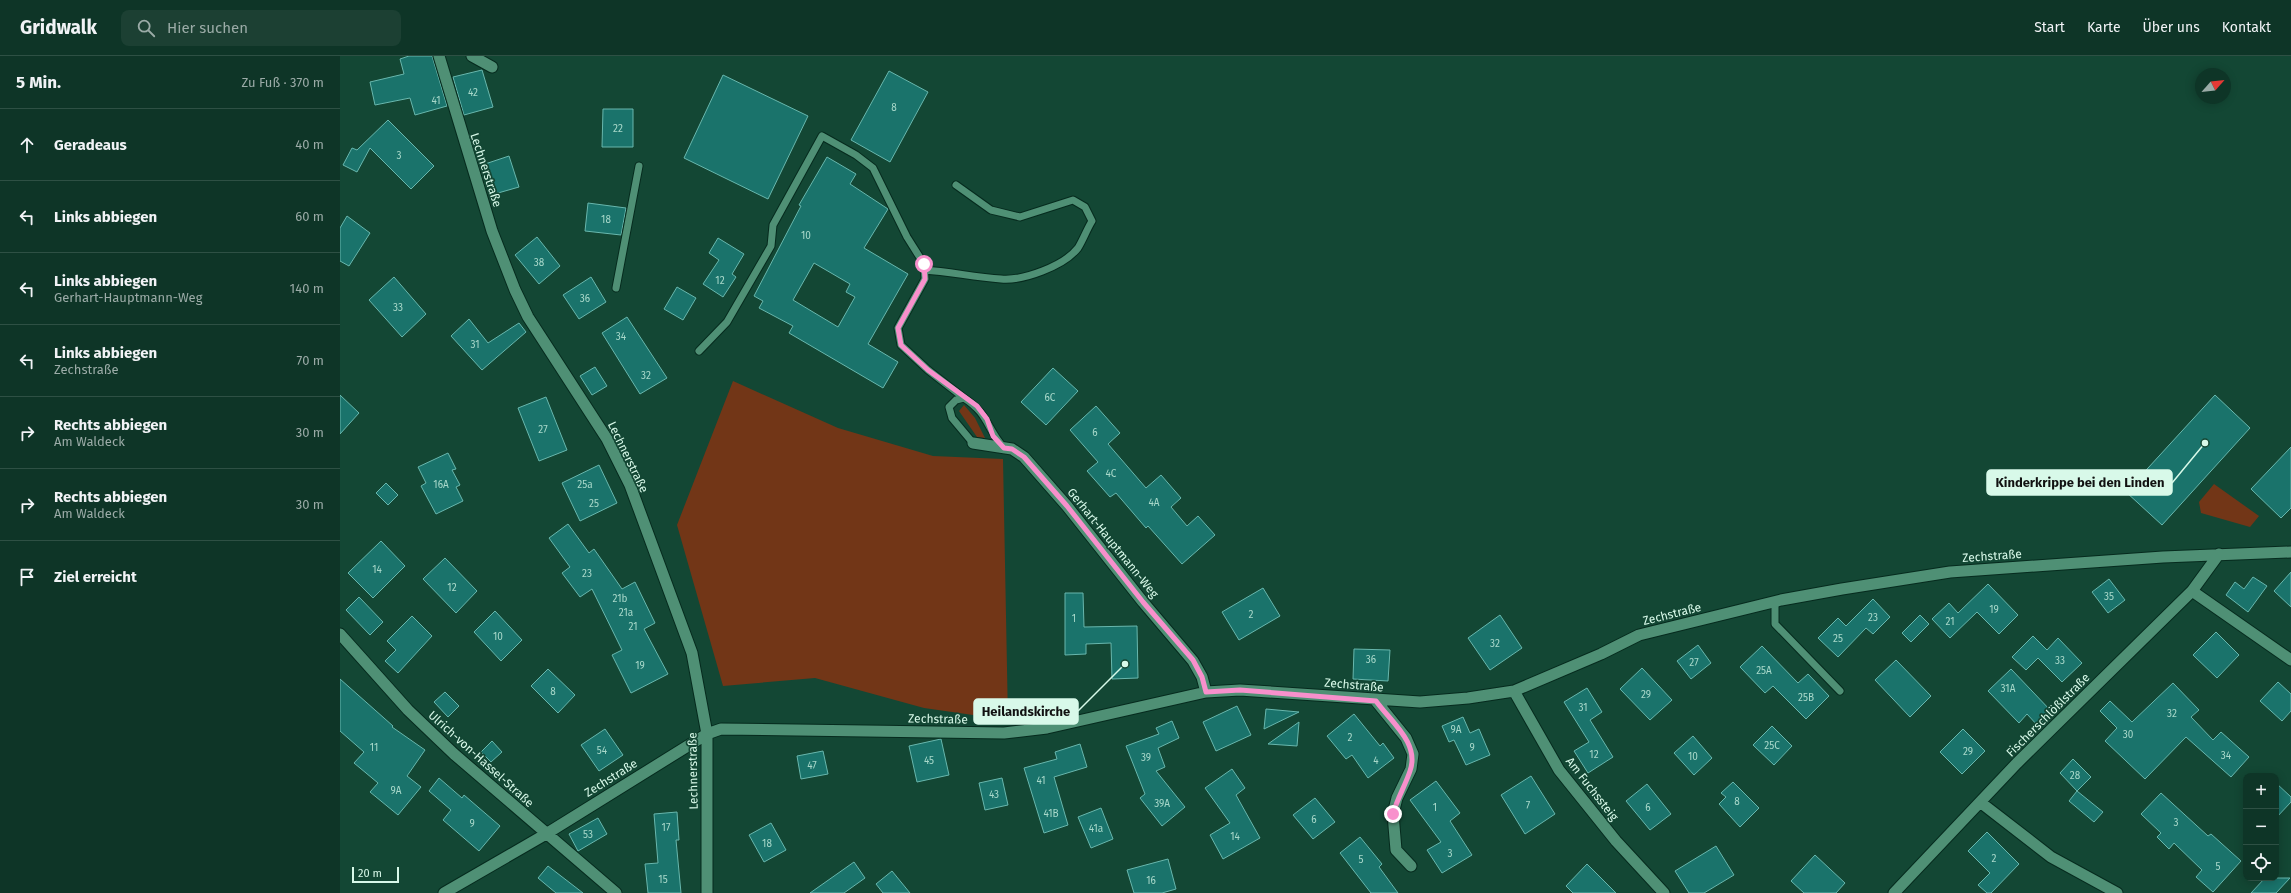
<!DOCTYPE html>
<html lang="de">
<head>
<meta charset="utf-8">
<style>
  body { margin:0; font-family:"Fira Sans",sans-serif; background:#1c4033; color:#f1f3f6 }
  .controls { position:absolute; right:12px; bottom:12px; display:grid; overflow:hidden; border-radius:8px; box-shadow:0 2px 10px #0003 }
  .controls button { width:36px; height:36px; display:grid; place-items:center; padding:0; border:0; border-bottom:1px solid #2e5044; background:#0e3527; color:#f1f3f6; font:20px sans-serif }
  .compass { position:absolute; left:1855px; top:12px; width:36px; height:36px; border-radius:50%; background:#0e3527; box-shadow:0 2px 10px #0003; rotate:63deg }
  .scale { position:absolute; left:12px; bottom:10px; width:47px; box-sizing:border-box; padding-left:4px; border:2px solid #d8f9e9; border-top:0; font-size:11px; line-height:14px; white-space:nowrap; color:#d8f9e9; -webkit-text-stroke:3px #134734; paint-order:stroke }
  .stop { position:absolute; width:12px; height:12px; margin:-9px; border:3px solid #f890cc; border-radius:50%; background:#fff }
  .stop.end { background:#f890cc; border-color:#fff; box-shadow:0 1px 4px #0008 }
  .list { margin:0; padding:0; list-style:none }
  h2 { display:flex; justify-content:space-between; align-items:center; height:52px; margin:0; padding:0 16px; font-size:17px }
  h2 small { font-size:13px; font-weight:400; color:#9baba7 }
  .list li { display:grid; grid-template-columns:26px 1fr auto; gap:12px; align-items:center; box-sizing:border-box; height:72px; padding:0 16px; border-top:1px solid #2e5044 }
  .list b { display:block; font-size:15px; white-space:nowrap }
  .list p { margin:0; font-size:13px; white-space:nowrap; color:#9baba7 }
  .list em { font-size:13px; font-style:normal; color:#9baba7 }
  .icon { flex:none; width:22px; height:22px; fill:none; stroke:currentColor; stroke-width:2; stroke-linecap:round; stroke-linejoin:round }
  .map { position:relative; flex:none; width:1951px; height:837px; overflow:hidden }
  header { display:flex; align-items:center; gap:24px; box-sizing:border-box; height:56px; padding:0 20px; background:#0e3527; border-bottom:1px solid #2e5044 }
  header strong { font-size:19px }
  nav { display:flex; gap:22px; margin-inline-start:auto; font-size:14px }
  .search { width:280px; height:36px; background:#1c4033; display:flex; align-items:center; gap:10px; box-sizing:border-box; padding:0 14px; border-radius:8px; color:#9baba7; font-size:15px }
  main { display:flex }
  aside { flex:1; background:#0e3527 }
  .map>svg:first-child { display:block }
</style>
</head>
<body>
<header>
<strong>Gridwalk</strong>
<div class="search"><svg class="icon" aria-label="search" viewBox="0 0 24 24"><circle cx="10" cy="10" r="6"/><path d="M15 15l6 6"/></svg>Hier suchen</div>
<nav><a>Start</a><a>Karte</a><a>Über uns</a><a>Kontakt</a></nav>
</header>
<main>
<aside>
<h2>5 Min.<small>Zu Fuß · 370 m</small></h2>
<ul class="list">
<li><svg class="icon" aria-label="ahead" viewBox="0 0 24 24"><path d="M12 20V5M6 11l6-6 6 6"/></svg><div><b>Geradeaus</b></div><em>40 m</em></li>
<li><svg class="icon" aria-label="left" viewBox="0 0 24 24"><path d="M17 20v-9H6M10 6l-5 5 5 5"/></svg><div><b>Links abbiegen</b></div><em>60 m</em></li>
<li><svg class="icon" aria-label="left" viewBox="0 0 24 24"><path d="M17 20v-9H6M10 6l-5 5 5 5"/></svg><div><b>Links abbiegen</b><p>Gerhart-Hauptmann-Weg</p></div><em>140 m</em></li>
<li><svg class="icon" aria-label="left" viewBox="0 0 24 24"><path d="M17 20v-9H6M10 6l-5 5 5 5"/></svg><div><b>Links abbiegen</b><p>Zechstraße</p></div><em>70 m</em></li>
<li><svg class="icon" aria-label="right" viewBox="0 0 24 24"><path d="M7 20v-9h11M14 6l5 5-5 5"/></svg><div><b>Rechts abbiegen</b><p>Am Waldeck</p></div><em>30 m</em></li>
<li><svg class="icon" aria-label="right" viewBox="0 0 24 24"><path d="M7 20v-9h11M14 6l5 5-5 5"/></svg><div><b>Rechts abbiegen</b><p>Am Waldeck</p></div><em>30 m</em></li>
<li><svg class="icon" aria-label="arrive" viewBox="0 0 24 24"><path d="M6 21V4h12l-3 4 3 4H6"/></svg><div><b>Ziel erreicht</b></div></li>
</ul>
</aside>
<div class="map">
<svg width="1951" height="837" viewBox="0 0 1951 837">
  <rect width="100%" height="100%" fill="#134734"/>
  <path fill="#723617" d="M393,325L498,372L593,400L663,403L668,664L584,652L475,622L383,630L337,469Z
    M624,349L635,362L645,382L637,381L619,355Z
    M1874,428L1919,460L1910,471L1861,457L1859,446Z"/>
  <path fill="#1a736b" stroke="#68b7ad" fill-rule="evenodd" d="M69,0H92L107,50L75,59L70,42L35,49L30,26L64,18L60,3Z
    M142,14L153,51L124,59L113,21Z
    M549,15L588,36L550,106L511,84Z
    M383,19L468,60L428,143L344,102Z
    M263,53H293V91H262Z
    M48,64L94,110L71,133L30,92L17,116L3,109L12,92L17,94Z
    M169,100L179,131L151,139L142,109Z
    M487,101L516,118L510,128L548,153L524,192L568,218L528,288L558,306L543,332L449,277L453,270L419,252L423,245L414,240L461,150L459,149ZM474,207L510,228L506,236L515,241L498,271L453,244Z
    M248,147L286,152L281,179L245,175Z
    M7,160L30,177L9,210L0,205V172Z
    M197,181L220,210L199,228L175,199Z
    M378,182L404,198L392,218L396,221L383,241L363,228L379,204L369,197Z
    M54,221L86,258L62,281L29,244Z
    M251,221L266,246L239,263L223,239Z
    M337,231L356,242L343,264L324,253Z
    M287,261L327,322L300,338L262,277Z
    M129,263L148,287L179,267L186,276L142,314L111,280Z
    M255,311L267,330L252,339L240,320Z
    M713,312L738,335L706,369L681,346Z
    M0,339L19,357L0,378Z
    M1875,339L1910,372L1822,469L1786,436Z
    M206,341L227,394L199,405L178,352Z
    M756,350L780,377L768,388L806,432L821,419L841,442L831,451L847,470L858,460L875,479L842,508L808,470L806,472L776,437L770,441L747,415L758,406L730,374Z
    M1951,391V452L1941,462L1911,433Z
    M108,397L116,413L112,414L120,429L116,431L123,445L96,458L81,430L86,427L78,411Z
    M259,409L277,447L240,465L222,427Z
    M46,427L58,439L48,449L36,437Z
    M228,468L249,497L254,493L282,533L295,526L315,567L304,573L328,618L291,637L272,599L282,594L252,533L240,541L222,517L230,511L209,482Z
    M41,485L65,510L33,542L8,517Z
    M105,502L137,535L116,557L83,523Z
    M1951,516V551L1934,535Z
    M1913,521L1927,530L1908,556L1886,539L1895,526L1904,533Z
    M1769,523L1785,544L1768,557L1752,536Z
    M1648,528L1678,559L1659,578L1637,556L1610,582L1592,563L1609,547L1618,557Z
    M923,532L940,560L899,584L882,556Z
    M725,537H743L744,571L797,570L798,622L772,623L771,587L746,588V598L725,599Z
    M19,541L43,566L30,579L6,554Z
    M1533,543L1550,561L1533,578L1526,572L1498,601L1478,582L1498,562L1506,570Z
    M155,555L182,584L161,605L134,576Z
    M1160,559L1182,592L1150,614L1128,582Z
    M1580,559L1589,568L1571,586L1562,577Z
    M72,560L92,580L58,617L45,605L56,594L47,585Z
    M1876,576L1899,599L1877,622L1853,599Z
    M1693,580L1707,594L1718,582L1742,607L1722,626L1698,602L1686,614L1672,601Z
    M1358,589L1371,607L1351,623L1337,605Z
    M1422,590L1458,627L1468,618L1489,640L1466,663L1433,630L1425,637L1400,611Z
    M1014,593L1050,594L1048,625L1013,623Z
    M1556,604L1591,640L1570,661L1535,624Z
    M1302,612L1332,644L1310,664L1280,633Z
    M208,613L235,639L218,657L191,630Z
    M1671,613L1712,656L1698,670L1687,658L1679,667L1648,635Z
    M0,623L53,670L52,671L85,694L67,720L81,731L58,759L30,736L38,727L14,707L24,696L0,675Z
    M1938,626L1951,638V655L1942,665L1920,645Z
    M1833,627L1859,654L1851,661L1873,684L1881,676L1909,701L1891,721L1846,681L1805,723L1765,685L1777,672L1760,655L1770,645L1792,666Z
    M1247,632L1262,656L1250,664L1273,701L1248,717L1234,695L1249,686L1224,646Z
    M105,636L119,650L108,661L94,646Z
    M897,650L911,679L876,695L863,666Z
    M926,653L959,656L924,673Z
    M1014,658L1040,690L1043,687L1054,702L1028,722L1012,699L1006,703L987,680Z
    M1123,661L1130,677L1139,673L1150,699L1126,709L1114,684L1109,686L1102,670Z
    M832,665L839,682L818,692L825,711L816,715L845,751L822,770L800,742L805,738L786,690L819,678L816,672Z
    M959,666L957,690L928,688Z
    M1432,670L1452,690L1434,709L1413,689Z
    M265,673L283,699L259,715L241,689Z
    M1623,673L1645,695L1622,718L1600,696Z
    M1353,680L1372,702L1354,719L1334,697Z
    M601,683L609,719L577,726L569,690Z
    M152,685L162,696L151,706L141,696Z
    M740,688L747,711L714,721L728,769L704,777L684,712L717,703L715,696Z
    M483,695L488,718L461,723L457,700Z
    M1733,703L1751,721L1737,735L1720,717Z
    M892,713L905,732L896,739L920,782L883,803L870,779L890,767L865,732Z
    M1191,720L1215,758L1185,778L1161,739Z
    M99,722L122,742L124,739L160,770L139,795L103,764L111,754L89,735Z
    M662,722L668,749L645,754L639,727Z
    M1096,725L1120,757L1110,765L1132,799L1102,817L1087,794L1101,786L1070,744Z
    M1393,726L1419,752L1400,771L1379,748L1386,741L1381,737Z
    M1936,727L1951,741V746L1936,762Z
    M1307,728L1331,758L1310,774L1286,745Z
    M1737,735L1763,756L1754,766L1729,745Z
    M1821,737L1868,780L1871,778L1901,805L1873,836L1856,821L1862,814L1834,787L1829,793L1817,781L1821,777L1801,758Z
    M975,742L995,766L973,783L953,759Z
    M761,752L773,783L751,792L738,761Z
    M337,756L339,784H336L341,837H308L305,808L318,807L314,758Z
    M258,762L267,778L238,795L229,778Z
    M431,767L446,794L424,806L409,779Z
    M1647,776L1679,808L1651,837H1647L1638,829L1650,817L1628,795Z
    M1020,781L1042,808L1039,811L1058,837H1031L1000,797Z
    M1376,790L1394,819L1364,837H1349L1335,815Z
    M1475,799L1505,827L1496,837H1464L1451,825Z
    M828,803L836,833L822,837H794L787,814Z
    M514,806L525,822L504,837H470Z
    M1247,808L1276,837H1233L1226,830Z
    M208,810L243,837H216L198,822Z
    M552,815L570,837H543L536,828Z
    M1925,822H1950L1936,837H1911Z"/>
  <g fill="none" stroke-linecap="round" stroke-linejoin="round">
    <g stroke="#062b1e" stroke-width="9">
      <path id="service" d="M585,214C610,216 635,221 661,223C683,225 724,210 738,192C743,184 747,173 752,165L745,151L733,144L680,161L651,154L616,129
        M276,232L299,110
        M359,295L387,266L431,190L433,169L482,80L516,99L533,112L567,181L584,208L585,223L558,272L561,289L588,314L624,342
        M633,387L612,362L609,351L616,344L624,342C649,358 646,372 664,392
        M1435,545V568L1500,635"/>
    </g>
    <g stroke="#062b1e" stroke-width="13">
      <path id="minor" d="M99,0L152,175L175,234L188,261L267,383L290,429L352,597L367,678V837
        M132,0L152,11
        M633,387L672,393L684,401L727,450L803,546L853,605L862,621L866,636
        M1852,535L1951,604
        M0,578L68,654L114,698L276,837
        M1174,635L1219,714L1276,785L1324,837
        M1036,645L1066,682L1073,698L1071,713L1057,742L1053,758L1056,794L1071,810
        M1640,746L1711,801L1777,837
        M104,837L206,778L367,678L381,673L664,677L707,672L866,636L900,634L1080,646L1128,642L1174,635L1261,598L1299,579L1441,544L1502,533L1610,516L1823,501L1951,496
        M1554,837L1677,707L1852,535L1879,498"/>
    </g>
    <use href="#service" stroke="#4f9075" stroke-width="7"/>
    <use href="#minor" stroke="#4f9075" stroke-width="11"/>
  </g>
  <g fill="none" stroke-linecap="round" stroke-linejoin="round">
    <path stroke="#f890cc" stroke-width="5" d="M584,208L585,223L558,272L561,289L588,314L637,350L647,363L653,380L664,392L672,393L684,401L727,450L803,546L853,604L862,621L866,636L900,634L1036,645C1051,666 1080,687 1070,715C1065,730 1057,743 1053,758"/>
  </g>
  <g text-anchor="middle" stroke-width="3.5" stroke-linejoin="round" paint-order="stroke">
    <g font-size="10" fill="#a8d8ca">
      <text x="133" y="40">42</text>
      <text x="96" y="48">41</text>
      <text x="554" y="55">8</text>
      <text x="278" y="76">22</text>
      <text x="59" y="103">3</text>
      <text x="266" y="167">18</text>
      <text x="466" y="183">10</text>
      <text x="199" y="210">38</text>
      <text x="380" y="228">12</text>
      <text x="245" y="246">36</text>
      <text x="58" y="255">33</text>
      <text x="281" y="284">34</text>
      <text x="135" y="292">31</text>
      <text x="306" y="323">32</text>
      <text x="710" y="345">6C</text>
      <text x="203" y="377">27</text>
      <text x="755" y="380">6</text>
      <text x="771" y="421">4C</text>
      <text x="101" y="432">16A</text>
      <text x="245" y="432">25a</text>
      <text x="814" y="450">4A</text>
      <text x="254" y="451">25</text>
      <text x="37" y="517">14</text>
      <text x="247" y="521">23</text>
      <text x="112" y="535">12</text>
      <text x="1769" y="544">35</text>
      <text x="280" y="546">21b</text>
      <text x="1654" y="557">19</text>
      <text x="286" y="560">21a</text>
      <text x="911" y="562">2</text>
      <text x="1533" y="565">23</text>
      <text x="734" y="566">1</text>
      <text x="1610" y="569">21</text>
      <text x="293" y="574">21</text>
      <text x="158" y="584">10</text>
      <text x="1498" y="586">25</text>
      <text x="1155" y="591">32</text>
      <text x="1031" y="607">36</text>
      <text x="1720" y="608">33</text>
      <text x="1354" y="610">27</text>
      <text x="300" y="613">19</text>
      <text x="1424" y="618">25A</text>
      <text x="1668" y="636">31A</text>
      <text x="213" y="639">8</text>
      <text x="1306" y="642">29</text>
      <text x="1466" y="645">25B</text>
      <text x="1243" y="655">31</text>
      <text x="1832" y="661">32</text>
      <text x="1116" y="677">9A</text>
      <text x="1788" y="682">30</text>
      <text x="1010" y="685">2</text>
      <text x="1432" y="693">25C</text>
      <text x="34" y="695">11</text>
      <text x="1132" y="695">9</text>
      <text x="262" y="698">54</text>
      <text x="1628" y="699">29</text>
      <text x="1254" y="702">12</text>
      <text x="1886" y="703">34</text>
      <text x="1353" y="704">10</text>
      <text x="806" y="705">39</text>
      <text x="589" y="708">45</text>
      <text x="1036" y="708">4</text>
      <text x="472" y="713">47</text>
      <text x="1735" y="723">28</text>
      <text x="701" y="728">41</text>
      <text x="56" y="738">9A</text>
      <text x="654" y="742">43</text>
      <text x="1397" y="749">8</text>
      <text x="822" y="751">39A</text>
      <text x="1188" y="753">7</text>
      <text x="1095" y="755">1</text>
      <text x="1308" y="755">6</text>
      <text x="711" y="761">41B</text>
      <text x="974" y="767">6</text>
      <text x="1836" y="770">3</text>
      <text x="132" y="771">9</text>
      <text x="326" y="775">17</text>
      <text x="756" y="776">41a</text>
      <text x="248" y="782">53</text>
      <text x="895" y="784">14</text>
      <text x="427" y="791">18</text>
      <text x="1110" y="801">3</text>
      <text x="1654" y="806">2</text>
      <text x="1021" y="807">5</text>
      <text x="1878" y="814">5</text>
      <text x="323" y="827">15</text>
      <text x="811" y="828">16</text>
    </g>
    <g font-size="12" fill="#d8f9e9" stroke="#134734">
      <text transform="translate(146 114) rotate(72)" y="4">Lechnerstraße</text>
      <text transform="translate(288 401) rotate(64)" y="4">Lechnerstraße</text>
      <text transform="translate(773 487) rotate(51)" y="4">Gerhart-Hauptmann-Weg</text>
      <text transform="translate(1652 500) rotate(-4)" y="4">Zechstraße</text>
      <text transform="translate(1332 558) rotate(-14)" y="4">Zechstraße</text>
      <text transform="translate(1014 629) rotate(5)" y="4">Zechstraße</text>
      <text transform="translate(1708 659) rotate(-45)" y="4">Fischerschlößlstraße</text>
      <text transform="translate(598 663) rotate(1)" y="4">Zechstraße</text>
      <text transform="translate(141 703) rotate(42)" y="4">Ulrich-von-Hassel-Straße</text>
      <text transform="translate(353 715) rotate(-91)" y="4">Lechnerstraße</text>
      <text transform="translate(271 722) rotate(-32)" y="4">Zechstraße</text>
      <text transform="translate(1252 733) rotate(52)" y="4">Am Fuchssteig</text>
    </g>
  </g>
  <path fill="none" stroke="#d8f9e9" stroke-width="1.5" d="M1865 387L1832 427M785 608L738 655"/>
  <g fill="#d8f9e9" stroke="#134734" stroke-width="1.5">
    <circle cx="1865" cy="387" r="4"/>
    <circle cx="785" cy="608" r="4"/>
  </g>
  <g fill="#d8f9e9" stroke="#d8f9e9" stroke-width="1.5">
    <rect x="1647" y="414" width="185" height="25" rx="4"/>
    <rect x="634" y="643" width="104" height="25" rx="4"/>
  </g>
  <g font-size="13" text-anchor="middle" font-weight="bold" fill="#111">
    <text x="1740" y="431">Kinderkrippe bei den Linden</text>
    <text x="686" y="660">Heilandskirche</text>
  </g>
</svg>
<div class="controls">
<button>+</button>
<button>−</button>
<button><svg class="icon" aria-label="locate" viewBox="0 0 24 24"><circle cx="12" cy="12" r="6"/><path d="M12 2v4M12 18v4M2 12h4M18 12h4"/></svg></button>
</div>
<svg class="compass" viewBox="-18 -18 36 36"><path d="M0-13l5 13h-10z" fill="#e53935"/><path d="M0 13l5-13h-10z" fill="#9baba7"/></svg>
<div class="scale">20 m</div>
<div class="stop" style="left:584px;top:208px"></div>
<div class="stop end" style="left:1053px;top:758px"></div>
</div>
</main>
</body>
</html>
